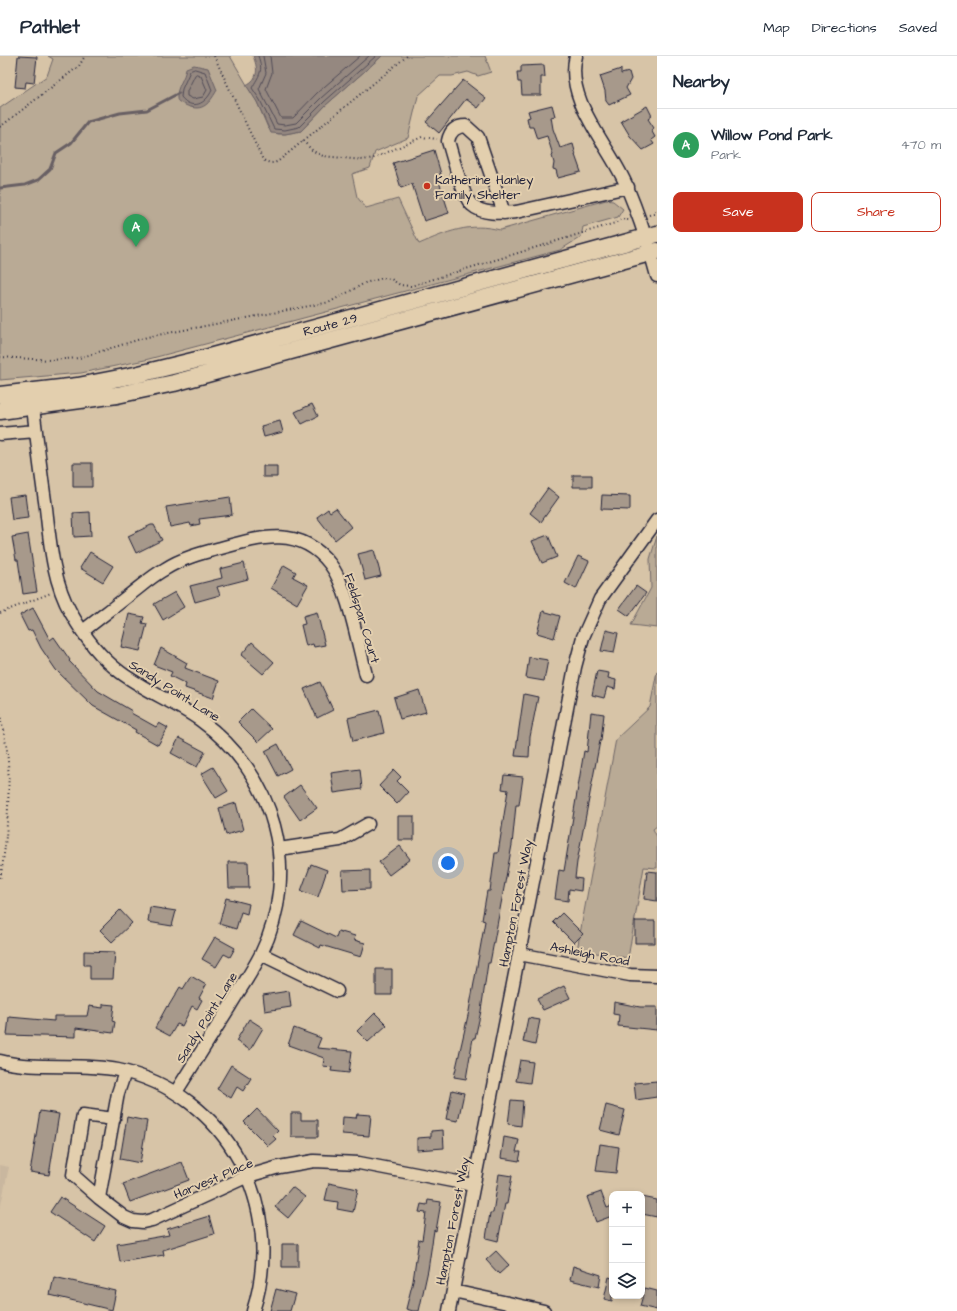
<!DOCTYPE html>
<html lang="en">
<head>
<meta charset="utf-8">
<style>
  body { margin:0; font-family:"Architects Daughter",sans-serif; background:#f6f6f7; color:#1f2937 }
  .controls { position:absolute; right:12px; bottom:12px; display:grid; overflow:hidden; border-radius:8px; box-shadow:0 2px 6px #0003 }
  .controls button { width:36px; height:36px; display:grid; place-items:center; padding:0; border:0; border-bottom:1px solid #e0e1e3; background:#fff; color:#1f2937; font:20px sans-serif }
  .you { position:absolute; left:448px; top:807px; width:14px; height:14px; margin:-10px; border:3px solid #fff; border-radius:50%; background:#1a73e8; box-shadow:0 0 0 6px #1a73e833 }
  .badge { display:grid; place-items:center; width:26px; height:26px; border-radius:50%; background:#c8321e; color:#fff; font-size:13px; font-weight:700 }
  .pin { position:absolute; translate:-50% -33px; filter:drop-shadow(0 1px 2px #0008) }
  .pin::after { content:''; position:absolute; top:21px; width:14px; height:12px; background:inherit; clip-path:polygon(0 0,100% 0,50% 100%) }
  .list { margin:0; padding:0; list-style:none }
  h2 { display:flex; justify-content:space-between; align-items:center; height:52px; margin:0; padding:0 16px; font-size:17px }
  h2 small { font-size:13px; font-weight:400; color:#747a83 }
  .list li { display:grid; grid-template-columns:26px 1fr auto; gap:12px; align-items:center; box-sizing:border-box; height:72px; padding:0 16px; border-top:1px solid #e0e1e3 }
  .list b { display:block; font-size:15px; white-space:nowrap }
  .list p { margin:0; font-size:13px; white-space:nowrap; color:#747a83 }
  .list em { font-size:13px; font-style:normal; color:#747a83 }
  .actions { display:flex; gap:8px; padding:12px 16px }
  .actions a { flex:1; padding:9px 0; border:1px solid #c8321e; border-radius:8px; text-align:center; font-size:14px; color:#c8321e }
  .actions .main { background:#c8321e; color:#fff }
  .icon { flex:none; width:22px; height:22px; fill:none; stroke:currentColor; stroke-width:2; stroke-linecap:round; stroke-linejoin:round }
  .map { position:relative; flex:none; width:657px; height:1255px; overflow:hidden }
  header { display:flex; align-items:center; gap:24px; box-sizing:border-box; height:56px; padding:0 20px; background:#fff; border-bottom:1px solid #e0e1e3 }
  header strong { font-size:19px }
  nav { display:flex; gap:22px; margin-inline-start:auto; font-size:14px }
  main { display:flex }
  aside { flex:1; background:#fff }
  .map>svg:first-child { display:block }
</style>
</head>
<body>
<header>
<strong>Pathlet</strong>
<nav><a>Map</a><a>Directions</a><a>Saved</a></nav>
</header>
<main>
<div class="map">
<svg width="657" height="1255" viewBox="0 0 657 1255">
  <rect width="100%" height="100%" fill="#d7c4a7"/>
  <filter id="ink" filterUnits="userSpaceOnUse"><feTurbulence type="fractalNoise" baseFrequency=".025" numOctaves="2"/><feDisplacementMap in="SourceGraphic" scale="8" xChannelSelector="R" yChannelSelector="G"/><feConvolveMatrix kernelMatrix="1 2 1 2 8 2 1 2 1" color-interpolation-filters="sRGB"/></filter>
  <g filter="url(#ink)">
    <path fill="#c9b79f" d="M0,1109L9,1111L0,1153Z"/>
    <path fill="#b9aa95" stroke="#6e6668" d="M48,0H230L257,46L268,72L278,78H285L301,75L326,49L382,0H485L491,16L478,20L468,16L452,20H440L418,40L408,82L375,96L370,112L352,118L357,141L366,152L398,143L419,188C447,176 469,166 500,174L606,144L613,145L623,153L618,161L583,171L581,181L560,194L145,304L81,317L0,324V52L47,20L53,3Z
      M657,480V572L631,569L651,532L650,503Z
      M657,615V770L653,773L657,781V812L644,811L628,902L577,894L616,683L650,651Z"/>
    <path fill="#958880" stroke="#675f64" d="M253,0H382L326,49L301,75L285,78L271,77L257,46L246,29C259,23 258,12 253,0Z
      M194,9L208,12L217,34C208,50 201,57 183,48C180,46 177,46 177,42C176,31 185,23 186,12Z"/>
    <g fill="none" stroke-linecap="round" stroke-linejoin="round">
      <path stroke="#504b57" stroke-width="1" d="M258,0C264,16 259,19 252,32L260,44L274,73L285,74L299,71L324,46L376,0
        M263,0L266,17L259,33L277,68L285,69L296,67L321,42L369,0
        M270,0L272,17L266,33L281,62H293L317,37L360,0
        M195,13L205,16L212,34C206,48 192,55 181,41L182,33L190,15Z
        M197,18L201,20L207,34L203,41L193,43L187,40V35L195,19Z"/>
      <path stroke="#675f64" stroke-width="3" d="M0,132L25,129L38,124L50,113L56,97L71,87L88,66L120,57L147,54L179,37"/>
    </g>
    <path fill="#a7998b" stroke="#22223b" d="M18,0L37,1L34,27L26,26L25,32L15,31Z
      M544,9L545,21H541V39H522L521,26H518L517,16H521V10Z
      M621,13V18L629,16L631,23L626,32L630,39L609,49L606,45L605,35L600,20Z
      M463,24L486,42L478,52L466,43L439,77L426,66Z
      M552,49L555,60L551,61L553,73L560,92L573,88L576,99H575L581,116L558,122L556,114L553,113L554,107L552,100L553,99L547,80L537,83L533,71H529L527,62L530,61L528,55Z
      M647,50L652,60L648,63L654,72L651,74L655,81L651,84L654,88L643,94L630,80L621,65Z
      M434,94L441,118L437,119L449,157L424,165L412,128L401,132L393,107Z
      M312,348L318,360L302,368L295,356Z
      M280,365L283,376L264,381L261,370Z
      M73,407H92V431H73Z
      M263,410H277V421H263Z
      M573,419H592V431H573Z
      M548,432L559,441L541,466L530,457Z
      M25,439L28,462L12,464L9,441Z
      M602,439L630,440V454L601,453Z
      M230,441L232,459L199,463L200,468L191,470L190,467L170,471L166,451Z
      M336,452L351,471L335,484L317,461L328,453L330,456Z
      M90,456L91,480L74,481L73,457Z
      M151,469H154L162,484L136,497L128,480Z
      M28,478L37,536L23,538L18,504H16L12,481Z
      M548,479L557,501L542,507L532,485Z
      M374,494L381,520L365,524L358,498Z
      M90,496L113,510L103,526L80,512Z
      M578,500L589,505L576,533L565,527Z
      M244,507L248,523L217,531L220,539L195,546L190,530L222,522L220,513Z
      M284,509L296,516L293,521L308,529L297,548L271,532Z
      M636,530L646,537L629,560L619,553Z
      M175,536L184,551L163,564L154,548Z
      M33,552L50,584L54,581L70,604L69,605L98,635L132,655L131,657L156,671L159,667L168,672L158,689L135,676L136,674L93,650L56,614L41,592L32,574L28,575L20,559Z
      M543,555L560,560L554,582L537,577Z
      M317,556L325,589L314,591L313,588L306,590L301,569L305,568L303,560Z
      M129,558L144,561L142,567L147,568L140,595L121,591Z
      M606,574L618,577L614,597L601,595Z
      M252,586L274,606L263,618L241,599Z
      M161,592L187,607L185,612L219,625L213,642L185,632L186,628L170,620L172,616L154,609Z
      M529,601L548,604L544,625L526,622Z
      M597,615L609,617L608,622L616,624L615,633L607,631L604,642L592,639Z
      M320,626L333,654L317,662L304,633Z
      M419,634L426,656L400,663L394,642Z
      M524,638L538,641L530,681L529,701L515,700Z
      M251,653L272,673L258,686L238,666Z
      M379,654L384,677L353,685L348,662Z
      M591,656L604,658L601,685H600L577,806L575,822L582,823L581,835L569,833L568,845L555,843L559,814L564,815L584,695L587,696Z
      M179,682L205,696L197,711L171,697Z
      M278,688L291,713L278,720L265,695Z
      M213,711L228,735L216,742L201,718Z
      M360,713L362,733L334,737L331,717Z
      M394,714L401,721L397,725L408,736L397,748L379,730Z
      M504,719L523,721L519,749H516L512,789L490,907H488L481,955L475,982H473L466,1023L454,1021L469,955L485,865L482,864L487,835H490L495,797H498L508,734L502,733Z
      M300,729L317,752L300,764L284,741Z
      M236,747L243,774L226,779L219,752Z
      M398,760H414V784H398Z
      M400,790L410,803L389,819L379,806Z
      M228,806H248L249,832H229Z
      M311,808L327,814L318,841L301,835Z
      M370,814V833L343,834L342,815Z
      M647,815L657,816V845L644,843Z
      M226,842L249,848L247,858L241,856L236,873L219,868Z
      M150,851L176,855L172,870L148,866Z
      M120,854L132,867L112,886L100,874Z
      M562,857L583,878L574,887L553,866Z
      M301,865L336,882L338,875L355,880L354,884L365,887L361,901L321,889L320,892L294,879Z
      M635,865H655V887H635Z
      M215,881L235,892L230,901L224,898L216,911L202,903Z
      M84,895L115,896L113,923H90V909H84Z
      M376,913H392V939H376Z
      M191,920L206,929L199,942L202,944L197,953L192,950L182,970L177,968L170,980L155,972L167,950L168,951L180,931L183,933Z
      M564,930L570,942L543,954L537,943Z
      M289,935L291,951L265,955L263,939Z
      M614,946L640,951H657V974L618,970L619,959L613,958Z
      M103,948L114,949L112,965L115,966L113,977L76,972V981L7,979L9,961L54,965V960H87L89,950L103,952Z
      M375,957L387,969L368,986L357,975Z
      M528,962L540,964L535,989L523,986Z
      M249,963L263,972L250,994L236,985Z
      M294,972L321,982L317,992L352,995L349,1017L331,1015L332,1011L323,1010L324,1002L288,989Z
      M520,1004L533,1006L530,1027L516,1025Z
      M231,1009L251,1022L243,1035L237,1031L231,1042L217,1033Z
      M657,1025V1041L636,1044L634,1027Z
      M452,1034L464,1037L458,1065L446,1063Z
      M511,1044L523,1045L521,1070L508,1068Z
      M606,1049L625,1054L619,1079L600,1074Z
      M257,1053L278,1075L273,1080L276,1083L268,1090L244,1066Z
      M40,1055L59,1058L49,1119L30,1116Z
      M291,1057H301V1064H318V1081H291Z
      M357,1058L371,1059L369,1080L342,1078L343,1061L356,1062Z
      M127,1061L147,1065L140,1107L120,1103Z
      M443,1074L444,1092L417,1094V1082L431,1081V1075Z
      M504,1081L519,1084L516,1096H521L519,1105L501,1102Z
      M600,1088L619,1091L616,1117L596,1115Z
      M182,1106L189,1124L130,1146L123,1128Z
      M499,1118L512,1120L507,1148H505L498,1185L486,1182L490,1157H493Z
      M329,1127L358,1133L353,1156L337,1153L338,1146L325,1144Z
      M292,1131L305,1141L288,1162L275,1151Z
      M601,1136L607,1152L612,1150V1160L596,1166L587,1141Z
      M60,1141L105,1170L95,1186L50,1156Z
      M642,1141L657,1144V1161L642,1158Z
      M428,1144L441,1146L436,1175L434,1174L428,1214L419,1255H413L406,1253L413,1225L419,1183L422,1184L426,1157L419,1156L421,1148L427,1149Z
      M209,1160L214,1178L163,1194L164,1199L120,1206L117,1188L169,1179L167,1173Z
      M282,1188H298V1211H282Z
      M496,1195L509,1209L499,1218L486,1204Z
      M573,1210L601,1219L599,1231L570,1224Z
      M54,1221L116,1235L112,1254L50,1239Z
      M609,1221L612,1222V1245L604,1243Z
      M645,1232L657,1235V1254L640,1250Z
      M276,1233L295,1238L290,1255H270Z"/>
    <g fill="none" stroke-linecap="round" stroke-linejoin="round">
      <g stroke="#22223b" stroke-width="15">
        <path id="minor" d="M576,0C564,45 611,91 627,131C639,160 649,190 657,220
          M504,157L478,81L466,70C456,70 450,75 448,85C452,98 463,142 472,149C483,159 502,157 516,156L628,131
          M33,351C37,385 41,418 46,452C50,487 53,526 71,557C84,580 100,601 120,616C145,635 175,646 200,664C275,718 302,814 261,898C252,916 240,933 230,950C212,979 194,1007 176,1036
          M0,378L36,375
          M83,575C98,563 113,552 128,540C140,531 152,520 165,513C182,502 202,497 221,492C260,481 300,469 330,508C348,531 358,589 366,619
          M279,793L340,784L368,768
          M261,898L337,935
          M519,898L630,919L657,920
          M0,1005C38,1015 79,1006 118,1014C227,1037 287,1151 253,1255
          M125,1016L118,1037L99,1142L124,1161L133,1165L143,1166L152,1164L248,1120L279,1111L314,1105L359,1107L473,1129
          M99,1142L73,1119L83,1059L114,1063
          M453,1235L544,1255
          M449,1255L575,611L583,581L600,543L657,464"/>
      </g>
      <g stroke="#22223b" stroke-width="19">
        <path id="major" d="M0,339L78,330L135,319L209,301L657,178
          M0,355L117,339L174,327L657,195"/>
      </g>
      <path stroke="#22223b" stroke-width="2" stroke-dasharray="1 3" stroke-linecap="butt" d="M214,0L263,104C271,108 275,108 281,103L407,0
        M0,71L79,10L85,0
        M303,85L313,95L323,100L363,104L374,102L422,81L437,83
        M649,159L654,158L657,153
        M0,301L51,304L79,302L147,281L330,246L365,227L383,222L391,223L400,229L411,230L615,167L621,163L629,164
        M0,557L51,537
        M0,658C2,670 5,682 7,694C11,730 7,788 0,823"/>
      <use href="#minor" stroke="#e3cfae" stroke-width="12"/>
      <use href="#major" stroke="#e3cfae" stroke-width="16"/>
    </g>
  </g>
  <circle fill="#c8321e" stroke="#e3cfae" stroke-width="1.5" cx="427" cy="130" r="4"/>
  <g text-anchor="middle" stroke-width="4" stroke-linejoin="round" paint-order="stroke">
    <g font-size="13" fill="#22223b" stroke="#e3cfae" text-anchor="start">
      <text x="435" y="128">Katherine Hanley<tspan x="435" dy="15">Family Shelter</tspan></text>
    </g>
    <g font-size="13" fill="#22223b" stroke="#e3cfae">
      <text transform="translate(330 268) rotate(-15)" y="5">Route 29</text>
      <text transform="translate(363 562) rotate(73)" y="5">Feldspar Court</text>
      <text transform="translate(175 634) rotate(32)" y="5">Sandy Point Lane</text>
      <text transform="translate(515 847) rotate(-79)" y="5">Hampton Forest Way</text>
      <text transform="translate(590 897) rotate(11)" y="5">Ashleigh Road</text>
      <text transform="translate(206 961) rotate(-58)" y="5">Sandy Point Lane</text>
      <text transform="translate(213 1122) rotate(-23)" y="5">Harvest Place</text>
      <text transform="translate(452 1165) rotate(-79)" y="5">Hampton Forest Way</text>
    </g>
  </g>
</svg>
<div class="controls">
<button>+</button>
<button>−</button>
<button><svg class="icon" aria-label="layers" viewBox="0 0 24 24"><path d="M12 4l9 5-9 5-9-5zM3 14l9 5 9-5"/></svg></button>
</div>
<div class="you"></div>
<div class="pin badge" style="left:136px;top:191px;background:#2e9e5b">A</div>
</div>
<aside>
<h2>Nearby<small></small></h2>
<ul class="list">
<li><span class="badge" style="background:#2e9e5b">A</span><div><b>Willow Pond Park</b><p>Park</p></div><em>470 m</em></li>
</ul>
<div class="actions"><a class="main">Save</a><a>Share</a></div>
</aside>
</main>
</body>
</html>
